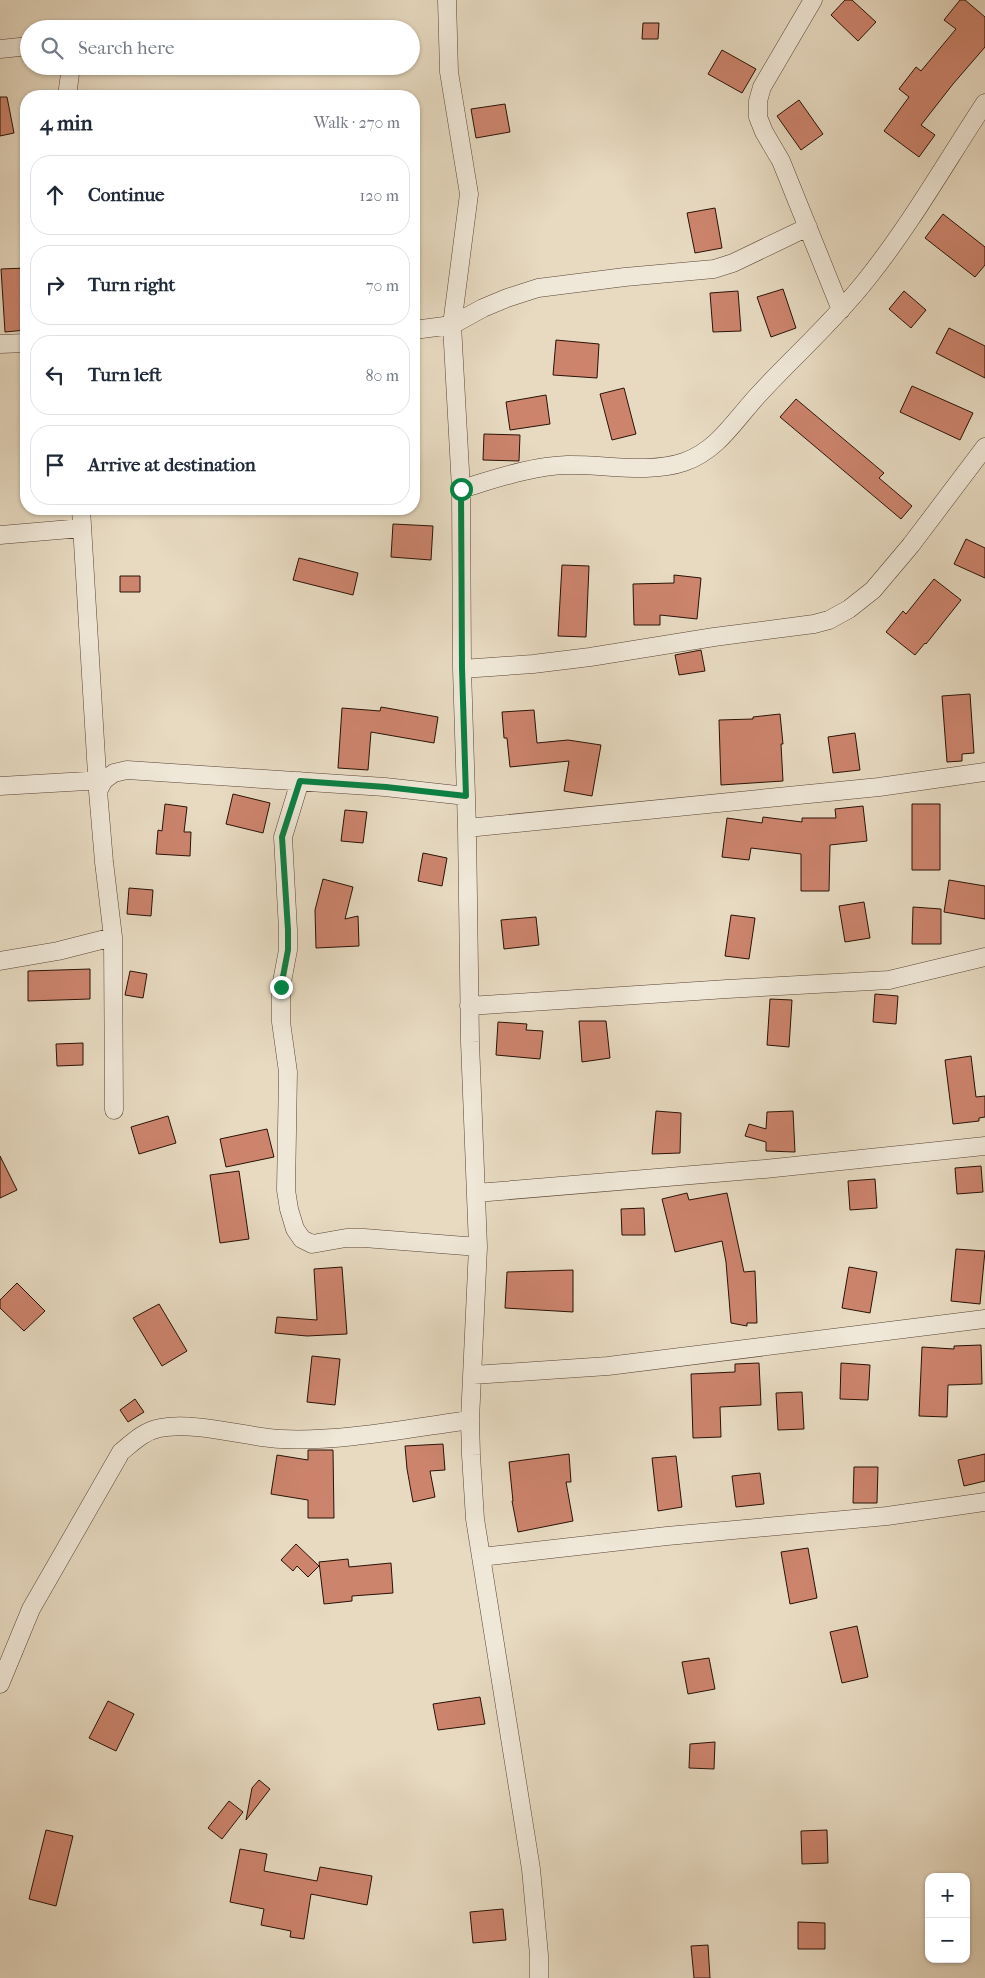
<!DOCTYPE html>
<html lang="en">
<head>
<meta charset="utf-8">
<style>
  body { margin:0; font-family:"IM FELL French Canon",serif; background:#f6f6f7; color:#1f2937 }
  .controls { position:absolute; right:15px; bottom:15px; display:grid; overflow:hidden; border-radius:10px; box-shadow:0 1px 4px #0004 }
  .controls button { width:45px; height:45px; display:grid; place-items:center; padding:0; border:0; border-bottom:1px solid #e0e1e3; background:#fff; color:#1f2937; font:25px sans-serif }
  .stop { position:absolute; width:15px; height:15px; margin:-11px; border:4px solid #0b8043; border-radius:50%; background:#fff }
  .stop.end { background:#0b8043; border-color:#fff; box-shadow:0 1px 5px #0008 }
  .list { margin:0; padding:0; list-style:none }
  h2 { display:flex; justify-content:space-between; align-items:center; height:65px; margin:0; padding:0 20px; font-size:21px }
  h2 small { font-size:16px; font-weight:400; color:#747a83 }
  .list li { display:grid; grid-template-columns:32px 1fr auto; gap:15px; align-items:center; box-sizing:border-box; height:80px; margin:0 10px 10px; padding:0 10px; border:1px solid #e0e1e3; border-radius:20px }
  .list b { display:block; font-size:19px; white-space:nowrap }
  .list em { font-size:16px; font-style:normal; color:#747a83 }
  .icon { flex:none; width:28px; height:28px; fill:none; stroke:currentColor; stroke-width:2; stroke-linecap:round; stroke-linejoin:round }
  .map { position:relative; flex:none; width:985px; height:1978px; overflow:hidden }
  .search { position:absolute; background:#fff; box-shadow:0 1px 4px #0004; left:20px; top:20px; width:400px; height:55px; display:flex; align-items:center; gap:12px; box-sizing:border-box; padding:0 18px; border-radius:28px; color:#747a83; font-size:19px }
  .panel { position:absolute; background:#fff; box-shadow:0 1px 4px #0004; left:20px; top:90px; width:400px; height:425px; border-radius:20px }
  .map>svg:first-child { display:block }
</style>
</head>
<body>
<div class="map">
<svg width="985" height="1978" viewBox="0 0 985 1978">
  <rect width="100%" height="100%" fill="#e7dac1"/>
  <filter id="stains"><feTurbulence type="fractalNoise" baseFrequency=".004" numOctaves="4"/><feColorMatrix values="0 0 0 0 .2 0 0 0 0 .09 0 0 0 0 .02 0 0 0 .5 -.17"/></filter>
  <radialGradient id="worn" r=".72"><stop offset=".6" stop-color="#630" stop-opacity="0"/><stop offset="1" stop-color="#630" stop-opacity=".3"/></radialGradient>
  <path fill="#cc846d" stroke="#291105" d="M845,0H852L876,22L858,41L831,15Z
    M960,0H965L985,17V47L953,84L921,125L935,135L919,157L884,131L909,97L899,89L916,67L921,71L956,29L944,20Z
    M643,23H659L658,39H642Z
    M722,50L756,69L742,93L708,74Z
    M0,97H7L14,133L0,136Z
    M799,100L823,134L801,150L777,116Z
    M505,104L510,132L476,138L471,109Z
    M715,208L722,248L695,253L687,213Z
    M943,214L985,247V265L975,277L925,238Z
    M26,268V330L5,332L1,269Z
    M783,289L796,328L771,337L757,297Z
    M738,291L741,331L713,332L710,293Z
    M904,291L926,310L911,328L889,309Z
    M949,328L985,346V378L936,353Z
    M556,340L599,344L597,378L553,375Z
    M912,386L973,413L960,440L900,412Z
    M624,388L636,434L612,440L600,394Z
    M546,395L550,424L510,430L506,402Z
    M796,399L884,473L879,478L912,506L901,519L780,417Z
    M484,434L520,435L519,461L483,460Z
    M393,524L433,526L431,560L391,557Z
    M966,539L985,548V578L954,564Z
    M299,558L358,573L353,595L293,580Z
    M562,565L589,566L586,637L558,636Z
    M674,575L701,578L697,619L660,615V625H634L633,584L674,583Z
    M120,576H140V592H120Z
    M934,579L961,600L926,644L925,643L915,655L886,632L903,611L906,614Z
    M701,650L705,671L679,675L675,655Z
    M970,694L974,753L962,754V761L947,762L942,696Z
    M381,707L438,717L434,743L371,732L368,770L338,768L342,708L380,711Z
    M534,710L537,743L568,740L601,745L592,796L564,791L569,761L510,767L507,738H504L502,712Z
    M780,714L783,744H781L783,781L721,785L719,720L753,719V717Z
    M855,733L860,770L833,773L828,737Z
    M233,794L270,803L263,833L226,824Z
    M165,804L187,807L184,832H191L190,856L156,854L158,830L162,831Z
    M912,804H940V870H912Z
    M863,806L867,841L830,845L829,891H801V854L751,848L749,860L722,857L727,818L762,823L763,817L802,822V818H836L835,809Z
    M345,810L367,812L363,843L341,841Z
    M423,853L447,858L442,886L418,881Z
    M323,879L353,887L345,919L358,916L359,946L316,948L315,910Z
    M949,880L985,886V919L944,912Z
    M129,888L153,890L151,916L127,914Z
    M864,902L870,938L845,942L839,906Z
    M913,907L941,909V944H912Z
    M731,915L755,918L749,959L725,956Z
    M536,917L539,945L504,949L501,920Z
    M90,969V999L28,1001V971Z
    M130,971L147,974L143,998L125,995Z
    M875,994L898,996L896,1024L873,1022Z
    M770,999L792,1000L789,1047L767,1045Z
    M579,1021H606L610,1058L582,1062Z
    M498,1022L527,1024L526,1030L543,1031L540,1059L496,1055Z
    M83,1043V1065L57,1066L56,1044Z
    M971,1056L976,1097L985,1096V1117L979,1118V1121L953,1124L945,1060Z
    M656,1111L681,1113L680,1153L652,1154Z
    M793,1111L795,1152L766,1151V1142L745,1136L749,1124L766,1129L767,1112Z
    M168,1116L176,1143L139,1154L131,1127Z
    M267,1129L274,1157L226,1167L220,1139Z
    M0,1156L17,1190L0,1198Z
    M981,1166L983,1192L957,1194L955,1168Z
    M239,1171L249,1239L220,1243L210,1175Z
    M875,1179L877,1208L850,1210L848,1181Z
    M687,1193L689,1200L727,1193L744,1272L755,1271L757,1323H747V1326L731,1323L726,1262L722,1241L675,1252L662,1199Z
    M644,1208L645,1235H622L621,1209Z
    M956,1249L985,1251L980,1304L951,1301Z
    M342,1267L347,1334L307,1336L275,1333L277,1317L317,1320L314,1269Z
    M849,1267L877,1272L870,1313L842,1308Z
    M573,1270V1312L505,1308L507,1272Z
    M17,1283L45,1311L24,1331L0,1308V1300Z
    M159,1304L187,1351L162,1366L133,1318Z
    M981,1345L982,1384L948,1385L947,1417L919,1416L922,1347L954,1349V1346Z
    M312,1356L340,1359L335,1405L307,1402Z
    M759,1363L761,1405L720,1407L721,1437L693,1438L691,1374L735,1372V1364Z
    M841,1363L870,1365L868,1400L840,1399Z
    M802,1392L804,1429L778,1430L776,1393Z
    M135,1399L144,1412L128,1422L120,1410Z
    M443,1444L445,1470L430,1471L435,1497L413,1502L407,1469L405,1446Z
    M308,1450H333L334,1518H308V1500L271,1494L277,1455L308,1460Z
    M569,1454L571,1482H566L573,1521L518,1532L512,1501H513L509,1462Z
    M985,1454V1481L964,1486L958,1460Z
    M676,1456L682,1507L658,1511L652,1458Z
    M854,1467H878L877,1503H853Z
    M760,1473L764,1504L736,1507L732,1476Z
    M296,1544L319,1566L308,1577L297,1566L293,1571L281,1560Z
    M808,1548L817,1598L790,1604L781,1552Z
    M348,1559L349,1567L391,1563L393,1593L352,1596V1601L324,1604L319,1562Z
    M857,1626L868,1677L842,1683L830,1632Z
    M709,1658L715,1689L688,1694L682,1662Z
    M480,1697L485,1724L438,1730L433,1704Z
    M108,1701L134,1714L116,1751L89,1738Z
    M715,1742L714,1769L689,1768L690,1744Z
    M259,1780L270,1789L246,1820L252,1788Z
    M229,1801L243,1812L222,1839L208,1828Z
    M46,1830L73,1836L56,1906L29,1899Z
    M827,1830L828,1863L802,1864L801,1831Z
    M240,1849L267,1854L264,1871L317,1881L320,1867L372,1876L367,1905L311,1894L304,1939L290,1937L291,1931L261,1925L264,1909L230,1902Z
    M503,1909L506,1940L473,1943L470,1912Z
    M798,1922L825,1923V1949H798Z
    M708,1945L710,1978H694L691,1946Z"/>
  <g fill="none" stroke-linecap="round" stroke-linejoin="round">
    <g stroke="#584334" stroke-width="19">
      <path id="minor" d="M447,0L449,72L469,194L452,325L461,489L462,669L467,828L470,1042L478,1247L470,1420L471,1455L475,1519L531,1869L539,1955V1978
        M813,0L762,87L758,101V117L764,132L781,161L841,310
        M0,49L29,46
        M67,96L71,66
        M414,330L452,325L483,308L507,298L538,288L625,277L714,269L733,263L808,227
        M0,344L26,343
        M461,489C495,479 531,466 567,465C604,464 649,474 684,462C719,450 736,418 761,392C796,354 835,320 867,279C911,224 946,162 985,103
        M81,509L98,791
        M0,535L82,528
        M462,669L533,664L590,657L714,637L814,624L829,620L849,609L873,590L911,545L985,447
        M300,781L283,837L288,930V950L281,987V1022L288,1072L286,1190L289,1209L295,1229L302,1239L312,1244L346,1238H364L478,1247
        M0,786L104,780
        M467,828L879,787L985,772
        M0,961L58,951L113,937
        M469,1006L727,989L889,980L985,957
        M114,1110L113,937L104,862L98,791L104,780L114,773L127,770L385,787L466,796
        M476,1193L765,1169L985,1146
        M473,1375L608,1366L985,1319
        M481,1557L667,1536L887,1516L985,1502
        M0,1684L31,1609L121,1452C133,1442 144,1431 160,1428C195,1421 244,1437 281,1439C341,1442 410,1428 470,1420"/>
    </g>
    <use href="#minor" stroke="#efe7d7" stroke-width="18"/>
  </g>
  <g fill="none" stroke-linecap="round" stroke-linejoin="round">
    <path stroke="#0b8043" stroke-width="6" d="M281,987L288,950V930L282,837L300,781L386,787L466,796L462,668L461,489"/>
  </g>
  <rect width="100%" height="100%" filter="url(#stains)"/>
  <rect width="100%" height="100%" fill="url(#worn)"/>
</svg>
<div class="controls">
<button>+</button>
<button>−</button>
</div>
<div class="stop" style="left:461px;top:489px"></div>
<div class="stop end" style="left:281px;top:987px"></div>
<div class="search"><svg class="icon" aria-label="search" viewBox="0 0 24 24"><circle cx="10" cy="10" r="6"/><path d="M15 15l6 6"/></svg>Search here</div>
<section class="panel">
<h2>4 min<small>Walk · 270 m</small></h2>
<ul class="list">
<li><svg class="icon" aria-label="ahead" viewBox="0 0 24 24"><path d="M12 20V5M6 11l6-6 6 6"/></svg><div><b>Continue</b></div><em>120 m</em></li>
<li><svg class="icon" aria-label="right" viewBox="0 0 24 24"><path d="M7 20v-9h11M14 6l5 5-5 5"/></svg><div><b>Turn right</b></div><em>70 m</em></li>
<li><svg class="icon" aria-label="left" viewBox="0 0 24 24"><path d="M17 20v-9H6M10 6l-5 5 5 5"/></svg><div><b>Turn left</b></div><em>80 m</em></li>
<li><svg class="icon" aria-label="arrive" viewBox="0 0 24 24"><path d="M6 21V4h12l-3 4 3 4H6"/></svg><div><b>Arrive at destination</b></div></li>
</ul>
</section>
</div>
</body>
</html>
